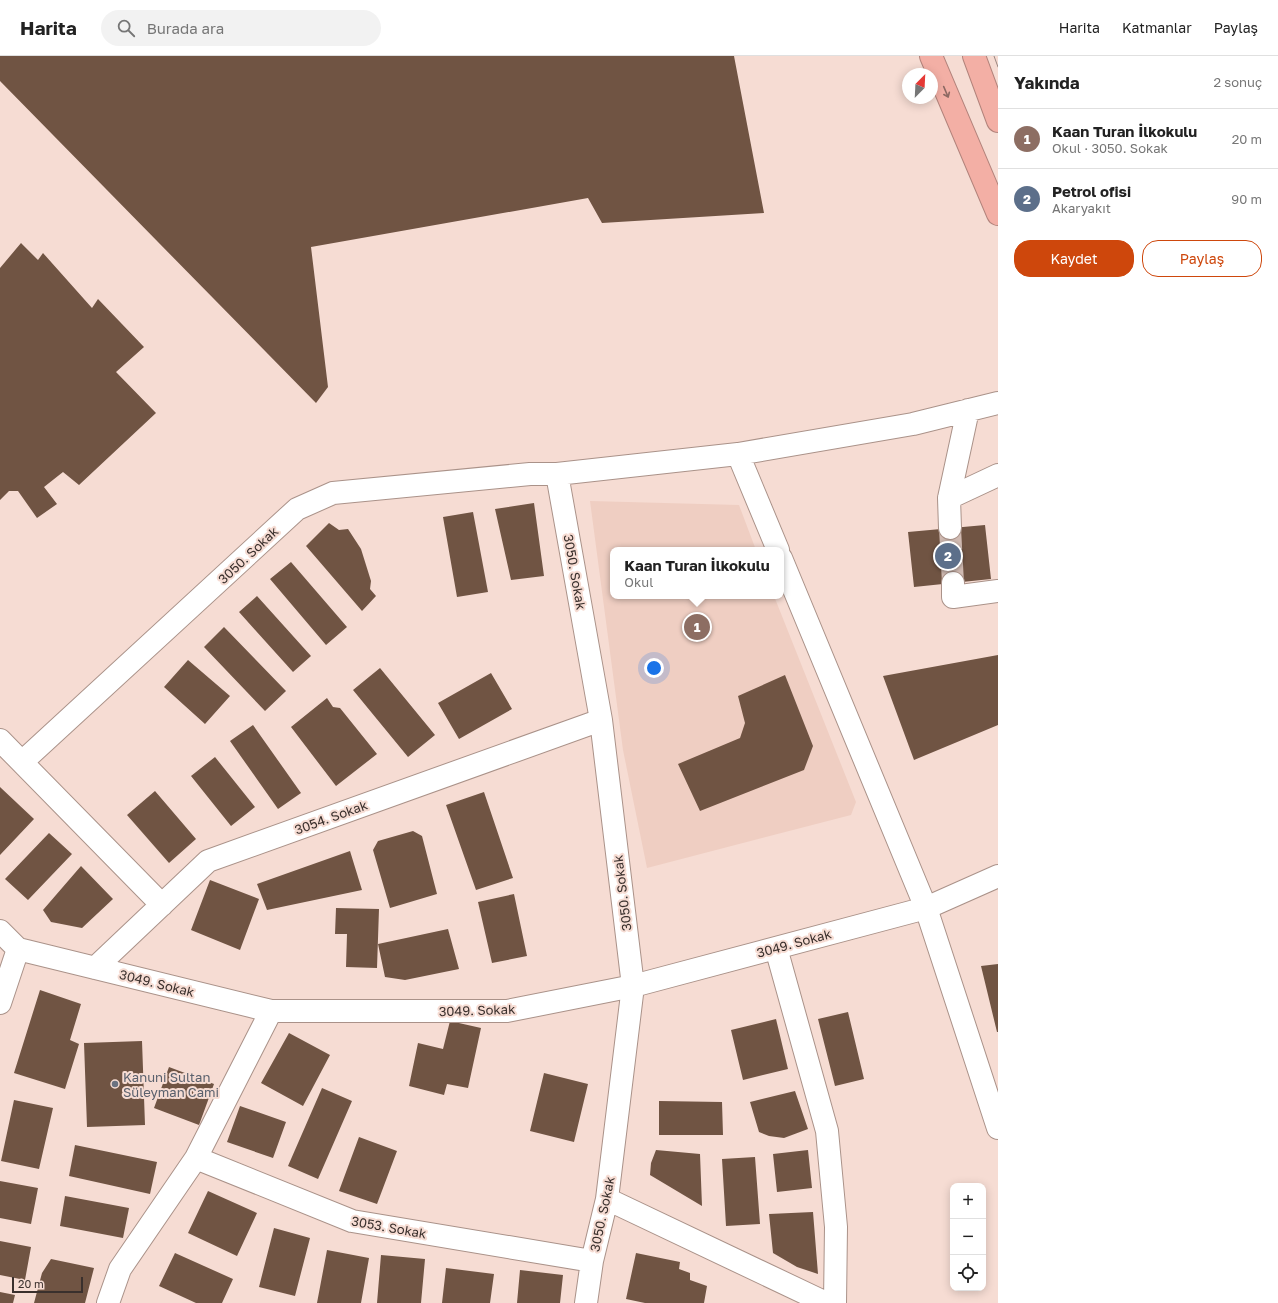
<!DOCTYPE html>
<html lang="tr">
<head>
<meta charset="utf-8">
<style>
  body { margin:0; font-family:"Golos Text",sans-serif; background:#f2f2f2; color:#222 }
  .controls { position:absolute; right:12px; bottom:12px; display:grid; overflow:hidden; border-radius:8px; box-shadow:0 2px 10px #0003 }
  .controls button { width:36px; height:36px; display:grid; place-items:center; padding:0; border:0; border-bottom:1px solid #e0e0e0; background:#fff; color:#222; font:20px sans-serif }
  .compass { position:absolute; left:902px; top:12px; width:36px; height:36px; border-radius:50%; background:#fff; box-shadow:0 2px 10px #0003; rotate:24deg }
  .scale { position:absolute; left:12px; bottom:10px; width:71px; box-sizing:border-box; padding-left:4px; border:2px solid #3a302d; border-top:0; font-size:11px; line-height:14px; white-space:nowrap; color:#3a302d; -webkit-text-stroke:3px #f6dcd3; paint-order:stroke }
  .you { position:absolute; left:654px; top:612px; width:14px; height:14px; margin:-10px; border:3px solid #fff; border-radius:50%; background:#1a73e8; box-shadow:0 0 0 6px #1a73e833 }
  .badge { display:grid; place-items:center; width:26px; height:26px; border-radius:50%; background:#ce470c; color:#fff; font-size:13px; font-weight:700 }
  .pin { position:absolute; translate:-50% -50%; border:2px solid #fff; box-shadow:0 1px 4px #0006 }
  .popup { position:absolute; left:610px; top:491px; width:174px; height:52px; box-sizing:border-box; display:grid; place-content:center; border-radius:8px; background:#fff; filter:drop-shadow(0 1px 3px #0005); font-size:13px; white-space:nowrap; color:#767676 }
  .popup b { font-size:15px; color:#222 }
  .popup::after { content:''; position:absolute; left:50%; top:100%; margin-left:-8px; border:8px solid transparent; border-top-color:#fff }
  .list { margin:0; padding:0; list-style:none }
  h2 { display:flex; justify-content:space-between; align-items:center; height:52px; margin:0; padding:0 16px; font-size:17px }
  h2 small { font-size:13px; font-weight:400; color:#767676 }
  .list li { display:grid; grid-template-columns:26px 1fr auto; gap:12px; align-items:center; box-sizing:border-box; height:60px; padding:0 16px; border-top:1px solid #e0e0e0 }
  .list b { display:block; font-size:15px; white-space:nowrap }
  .list p { margin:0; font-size:13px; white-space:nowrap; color:#767676 }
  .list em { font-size:13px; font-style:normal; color:#767676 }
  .actions { display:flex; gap:8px; padding:12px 16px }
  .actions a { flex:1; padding:9px 0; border:1px solid #ce470c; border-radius:16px; text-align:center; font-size:14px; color:#ce470c }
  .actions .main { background:#ce470c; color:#fff }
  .icon { flex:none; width:22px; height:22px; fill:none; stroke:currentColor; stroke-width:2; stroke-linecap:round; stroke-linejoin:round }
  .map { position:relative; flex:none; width:998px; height:1247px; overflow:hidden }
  header { display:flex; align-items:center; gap:24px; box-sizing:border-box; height:56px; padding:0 20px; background:#fff; border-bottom:1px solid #e0e0e0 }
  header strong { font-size:19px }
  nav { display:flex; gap:22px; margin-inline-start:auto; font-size:14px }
  .search { width:280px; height:36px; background:#f2f2f2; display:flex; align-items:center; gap:10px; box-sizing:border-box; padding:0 14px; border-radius:22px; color:#767676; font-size:15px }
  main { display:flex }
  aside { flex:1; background:#fff }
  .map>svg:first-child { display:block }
</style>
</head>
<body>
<header>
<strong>Harita</strong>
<div class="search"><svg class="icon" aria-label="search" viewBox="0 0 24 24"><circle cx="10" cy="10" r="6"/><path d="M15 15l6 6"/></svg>Burada ara</div>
<nav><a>Harita</a><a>Katmanlar</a><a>Paylaş</a></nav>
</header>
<main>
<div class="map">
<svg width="998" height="1247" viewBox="0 0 998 1247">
  <rect width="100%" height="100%" fill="#f6dcd3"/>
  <path fill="#efcec2" d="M590,445L739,449L756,494H613V540H774L856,746L851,759L647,812L623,694Z"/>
  <path fill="#705443" d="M0,0H734L764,157L602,167L588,142L311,191L328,331L316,347L0,25Z
    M21,187L38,204L43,197L92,252L98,243L144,291L116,316L156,357L79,429L63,416L44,431L57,448L37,462L18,435H9L0,444V212Z
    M534,447L544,520L511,524L495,453Z
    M473,456L488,536L457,541L443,461Z
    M329,467L339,474L348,473L361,493L371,525L370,533L376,540L362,555L306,490Z
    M985,469L991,523L914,531L908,476Z
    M291,506L347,571L326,589L270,523Z
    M257,540L311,600L293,616L239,556Z
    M224,571L286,635L265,655L204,591Z
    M998,599V669L914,704L883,620Z
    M188,604L230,640L205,668L164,631Z
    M380,612L435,679L408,701L353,634Z
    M491,617L512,653L459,683L438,647Z
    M785,619L813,690L804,714L700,755L678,708L740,682L745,667L738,640Z
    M327,642L333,651L340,652L377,698L336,730L291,671Z
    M253,669L301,737L278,753L230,685Z
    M215,701L255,751L231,770L191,720Z
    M0,731L34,763L0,799Z
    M155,735L196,783L169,807L127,759Z
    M484,736L513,822L476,834L446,749Z
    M413,775L422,780L437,838L390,852L373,794L378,785Z
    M49,777L72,798L28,844L5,823Z
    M350,795L362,834L267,854L257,828Z
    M81,810L113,843L82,872L51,866L43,854Z
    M210,824L259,843L240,894L191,874Z
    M514,838L527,900L492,907L478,846Z
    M336,852L379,853L377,912L346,911L347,878H335Z
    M448,873L459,913L405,924L385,921L378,888Z
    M998,908V976H997L981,910Z
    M40,934L81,948L70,984L79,988L65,1033L14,1017Z
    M848,956L864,1023L835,1030L818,963Z
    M776,963L788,1013L743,1024L731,974Z
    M450,965L481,972L468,1032L447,1028L444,1039L409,1030L418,987L443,993Z
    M289,977L330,999L303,1050L261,1027Z
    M142,985L145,1069L87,1071L84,987Z
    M169,1011L214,1028L199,1069L154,1052Z
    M544,1017L588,1028L574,1086L530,1075Z
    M322,1032L352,1045L318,1123L288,1110Z
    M795,1035L808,1073L784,1082L769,1080L759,1076L750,1046Z
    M14,1044L53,1052L39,1113L1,1105Z
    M659,1045L722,1046L723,1079H659Z
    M240,1050L286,1066L273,1102L227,1086Z
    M359,1081L397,1095L377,1148L339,1135Z
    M75,1089L157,1106L150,1138L69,1120Z
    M656,1094L700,1098L702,1150L650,1119L651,1107Z
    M808,1094L812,1132L777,1136L773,1098Z
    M755,1101L760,1168L726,1170L722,1103Z
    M0,1125L38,1132L31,1168L0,1162Z
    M208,1135L257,1157L237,1200L188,1177Z
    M65,1140L129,1152L123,1182L60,1170Z
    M813,1156L818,1218L797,1211L773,1197L769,1158Z
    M274,1172L310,1182L295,1240L259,1231Z
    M0,1185L31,1191L25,1224L0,1219Z
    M327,1194L369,1202L361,1247H317Z
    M175,1197L233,1223L222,1247H196L159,1230Z
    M636,1197L680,1206L679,1213L690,1217V1224L707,1230L704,1247H645L626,1243Z
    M381,1199L425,1203L421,1247H377Z
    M51,1203L94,1212L85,1247H34L42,1217Z
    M446,1212L494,1218L490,1247H442Z
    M520,1214L563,1219L560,1247H517Z
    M0,1236L15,1239L13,1247H0Z"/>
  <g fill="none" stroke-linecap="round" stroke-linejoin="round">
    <path stroke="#d0bab2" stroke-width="22" stroke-dasharray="22 11" stroke-linecap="butt" d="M950,472L953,527"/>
    <g stroke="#aa9289" stroke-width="24">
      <path id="minor" d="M738,398L913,368L998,347
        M557,418L738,398L778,494
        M949,442L968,354
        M950,472L949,442L998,419
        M781,502L926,852L998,1072
        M953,527V541L998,535
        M0,684L162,849
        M22,706L297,453L333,437L530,418H557L601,664L633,930L607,1143L592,1205L586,1247
        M0,875L18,893L271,955H507L633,930L926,852L998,820
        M776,892L827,1075L836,1171L835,1247
        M95,912L208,805L601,664
        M0,947L18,893
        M196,1102L352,1165L592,1205
        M607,1143L826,1247
        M108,1247L120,1213L196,1102L271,955"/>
    </g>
    <g stroke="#b2837b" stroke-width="24">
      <path id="highway" d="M931,0L998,158
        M974,0L998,65"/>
    </g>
    <use href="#minor" stroke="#fff" stroke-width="22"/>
    <use href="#highway" stroke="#f3afa5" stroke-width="22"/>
    <path stroke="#998781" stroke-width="1" d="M994,0L998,11"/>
  </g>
  <defs><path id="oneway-shaft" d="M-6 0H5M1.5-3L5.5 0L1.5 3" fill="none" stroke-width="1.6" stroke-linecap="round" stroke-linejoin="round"/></defs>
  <use stroke="#8d6963" href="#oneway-shaft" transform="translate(946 36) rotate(67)"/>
  <circle fill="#6b7280" stroke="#f6dcd3" stroke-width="1.5" cx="115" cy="1028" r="4"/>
  <g text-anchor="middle" stroke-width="4" stroke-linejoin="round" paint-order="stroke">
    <g font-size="13" fill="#3a302d" stroke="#f6dcd3">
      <text transform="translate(248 499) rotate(-43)" y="5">3050. Sokak</text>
      <text transform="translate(575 516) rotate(80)" y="5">3050. Sokak</text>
      <text transform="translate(331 761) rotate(-20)" y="5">3054. Sokak</text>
      <text transform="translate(622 837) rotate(-97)" y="5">3050. Sokak</text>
      <text transform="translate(794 887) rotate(-15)" y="5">3049. Sokak</text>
      <text transform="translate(157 927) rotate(14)" y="5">3049. Sokak</text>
      <text transform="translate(477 954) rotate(-2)" y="5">3049. Sokak</text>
      <text transform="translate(602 1158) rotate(-78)" y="5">3050. Sokak</text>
      <text transform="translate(389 1171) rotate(10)" y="5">3053. Sokak</text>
    </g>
    <g font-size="13" fill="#5b616d" stroke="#f6dcd3" text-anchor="start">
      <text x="123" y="1026">Kanuni Sultan<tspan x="123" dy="15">Süleyman Cami</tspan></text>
    </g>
  </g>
</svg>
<div class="controls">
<button>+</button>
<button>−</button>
<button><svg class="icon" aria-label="locate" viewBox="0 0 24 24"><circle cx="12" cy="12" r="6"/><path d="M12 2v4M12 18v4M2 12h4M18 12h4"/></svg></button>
</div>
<svg class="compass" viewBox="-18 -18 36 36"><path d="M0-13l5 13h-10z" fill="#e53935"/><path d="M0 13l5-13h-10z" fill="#767676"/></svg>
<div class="scale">20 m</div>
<div class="you"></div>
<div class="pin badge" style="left:697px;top:571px;background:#8d6e63">1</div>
<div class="popup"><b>Kaan Turan İlkokulu</b>Okul</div>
<div class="pin badge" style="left:948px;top:500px;background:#5c6f8a">2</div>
</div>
<aside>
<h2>Yakında<small>2 sonuç</small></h2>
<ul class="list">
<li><span class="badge" style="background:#8d6e63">1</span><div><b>Kaan Turan İlkokulu</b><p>Okul · 3050. Sokak</p></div><em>20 m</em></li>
<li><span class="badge" style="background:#5c6f8a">2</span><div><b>Petrol ofisi</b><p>Akaryakıt</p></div><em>90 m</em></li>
</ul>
<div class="actions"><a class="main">Kaydet</a><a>Paylaş</a></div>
</aside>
</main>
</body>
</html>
